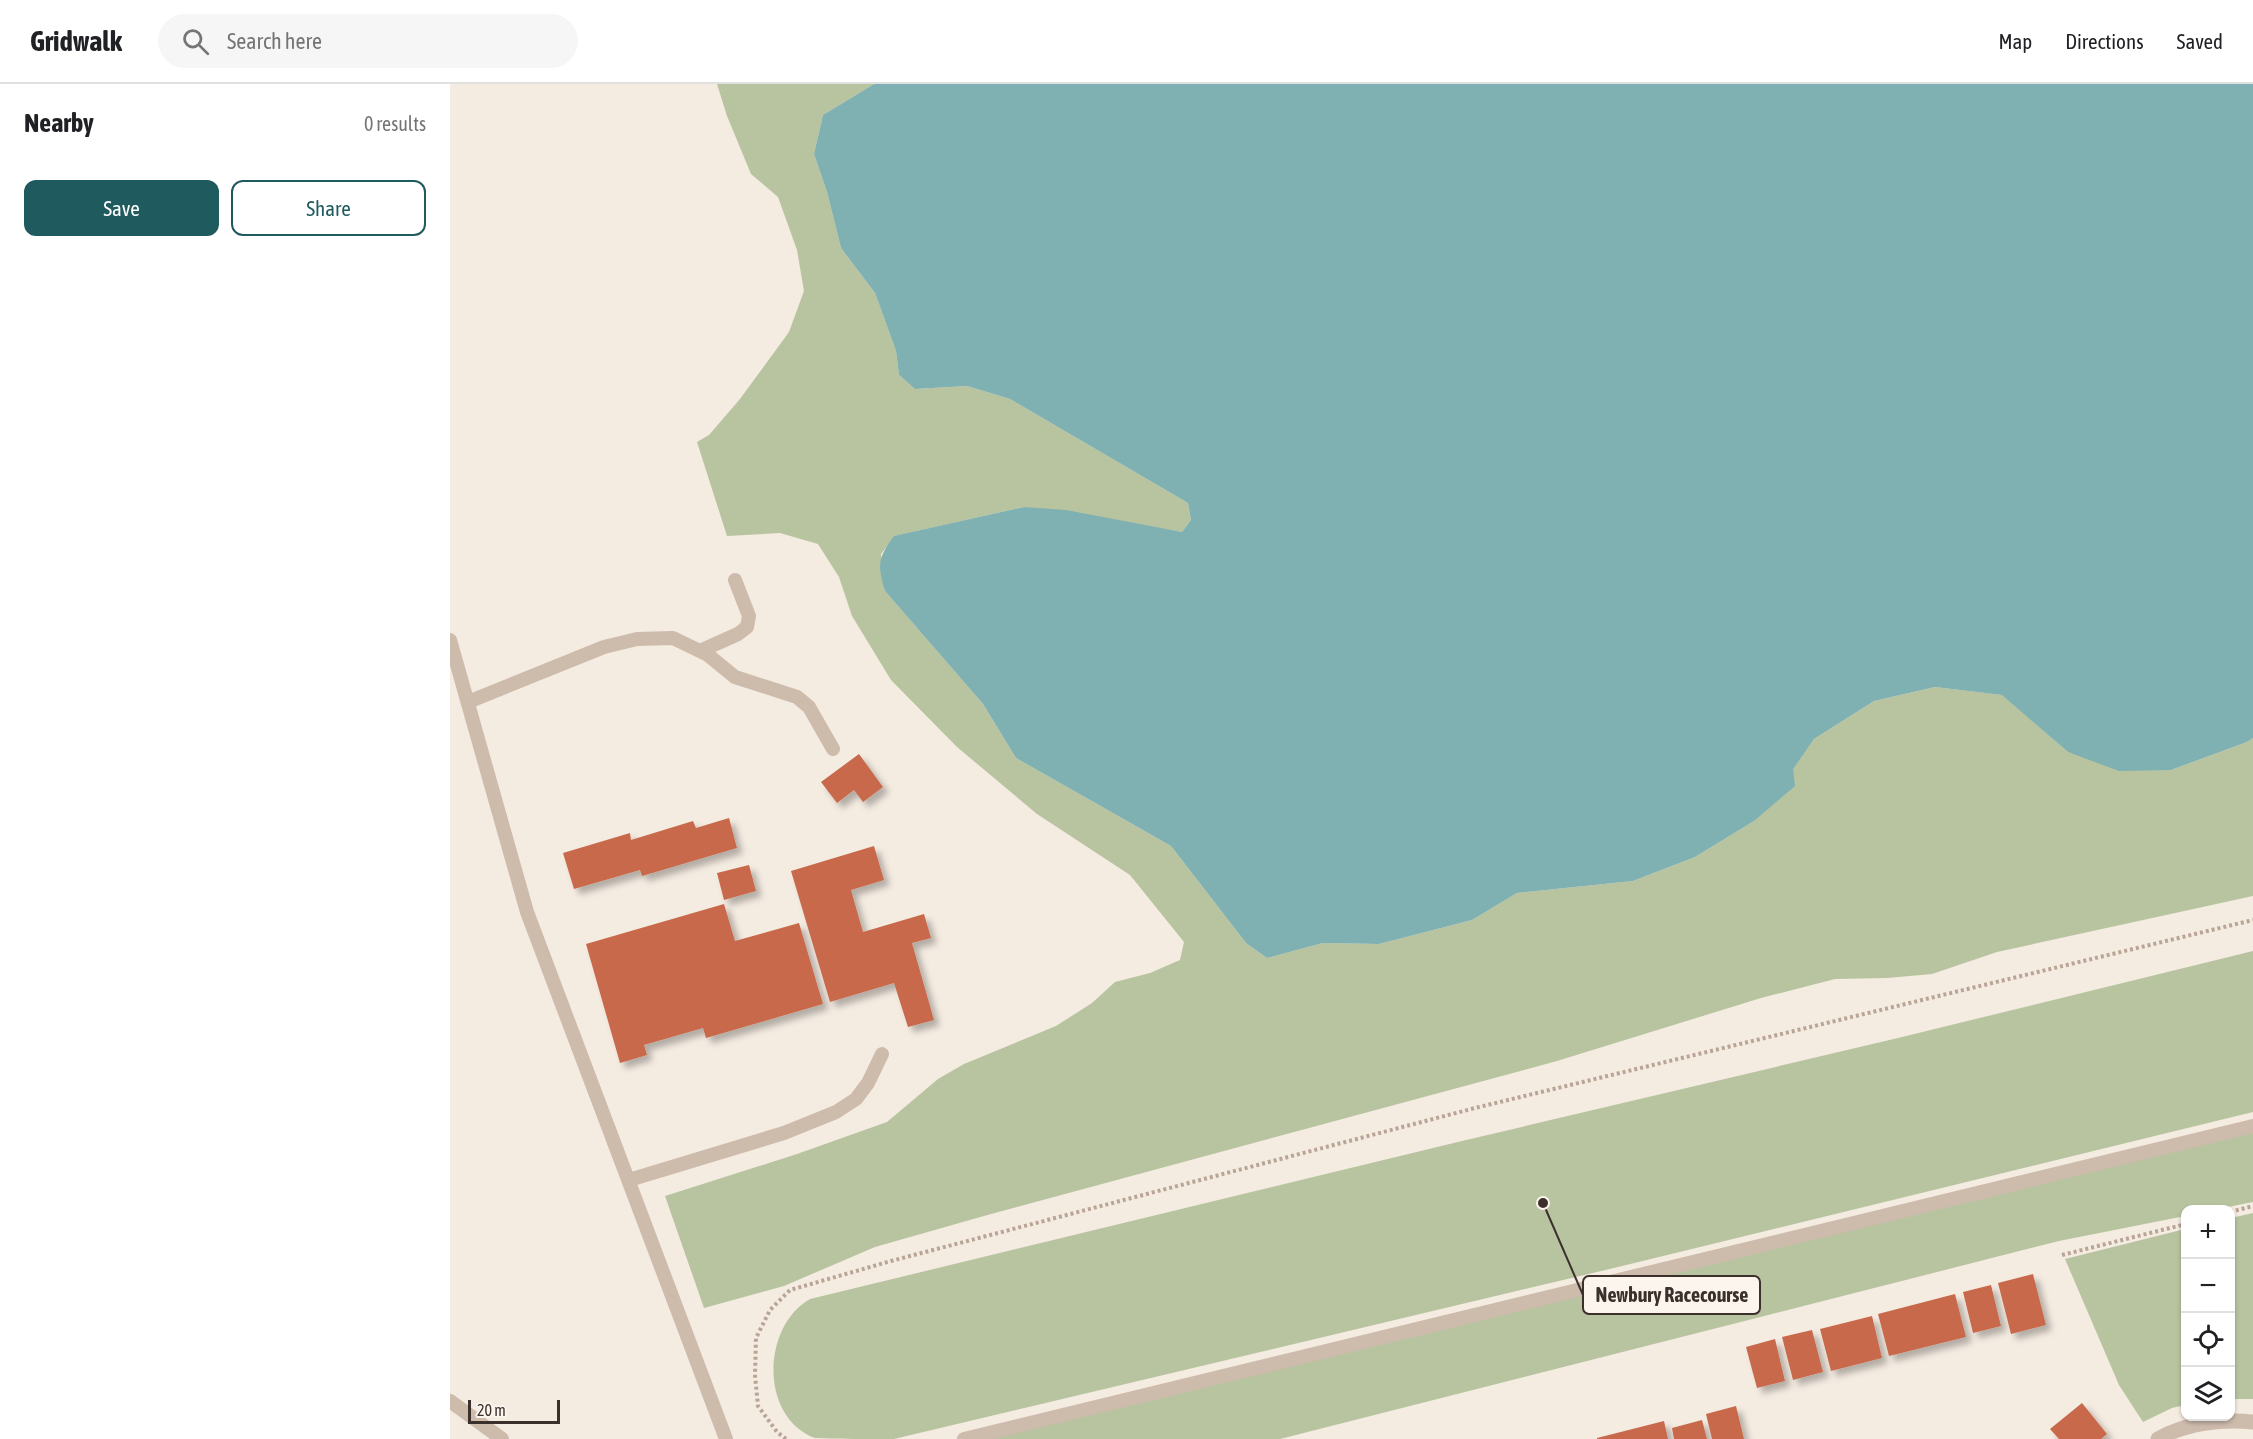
<!DOCTYPE html>
<html lang="en">
<head>
<meta charset="utf-8">
<style>
  body { margin:0; font-family:"Asap Condensed",sans-serif; background:#f6f6f6; color:#202124 }
  .controls { position:absolute; right:18px; bottom:18px; display:grid; overflow:hidden; border-radius:12px; box-shadow:0 2px 4px #0004 }
  .controls button { width:54px; height:54px; display:grid; place-items:center; padding:0; border:0; border-bottom:2px solid #e0e0e0; background:#fff; color:#202124; font:30px sans-serif }
  .scale { position:absolute; left:18px; bottom:15px; width:92px; box-sizing:border-box; padding-left:6px; border:3px solid #3b302b; border-top:0; font-size:16px; line-height:21px; white-space:nowrap; color:#3b302b; -webkit-text-stroke:4px #fbf5ee; paint-order:stroke }
  .list { margin:0; padding:0; list-style:none }
  h2 { display:flex; justify-content:space-between; align-items:center; height:78px; margin:0; padding:0 24px; font-size:26px }
  h2 small { font-size:20px; font-weight:400; color:#757577 }
  .actions { display:flex; gap:12px; padding:18px 24px }
  .actions a { flex:1; padding:14px 0; border:2px solid #1f5a5e; border-radius:12px; text-align:center; font-size:21px; color:#1f5a5e }
  .actions .main { background:#1f5a5e; color:#fff }
  .icon { flex:none; width:33px; height:33px; fill:none; stroke:currentColor; stroke-width:2; stroke-linecap:round; stroke-linejoin:round }
  .map { position:relative; flex:none; width:1803px; height:1355px; overflow:hidden }
  header { display:flex; align-items:center; gap:36px; box-sizing:border-box; height:84px; padding:0 30px; background:#fff; border-bottom:2px solid #e0e0e0 }
  header strong { font-size:28px }
  nav { display:flex; gap:33px; margin-inline-start:auto; font-size:21px }
  .search { width:420px; height:54px; background:#f6f6f6; display:flex; align-items:center; gap:15px; box-sizing:border-box; padding:0 21px; border-radius:33px; color:#757577; font-size:22px }
  main { display:flex }
  aside { flex:1; background:#fff }
  .map>svg:first-child { display:block }
</style>
</head>
<body>
<header>
<strong>Gridwalk</strong>
<div class="search"><svg class="icon" aria-label="search" viewBox="0 0 24 24"><circle cx="10" cy="10" r="6"/><path d="M15 15l6 6"/></svg>Search here</div>
<nav><a>Map</a><a>Directions</a><a>Saved</a></nav>
</header>
<main>
<aside>
<h2>Nearby<small>0 results</small></h2>
<ul class="list">
</ul>
<div class="actions"><a class="main">Save</a><a>Share</a></div>
</aside>
<div class="map">
<svg width="1803" height="1355" viewBox="0 0 1803 1355">
  <defs>
    <filter id="shadow"><feDropShadow dx="5.5" dy="5.5" stdDeviation="3" flood-color="#0004"/></filter>
  </defs>
  <rect width="100%" height="100%" fill="#f4ebe1"/>
  <path fill="#b8c4a0" d="M267,0H424L373,31L364,70L377,108L391,164L425,209L446,267L449,291L465,305L517,302L560,315L738,419L741,436L732,448L574,423L445,452L431,470L435,507L533,620L566,674L721,762L796,859L817,874L873,859L929,860L1022,836L1067,809L1183,797L1245,773L1304,737L1364,655L1424,617L1485,603L1553,611L1618,668L1721,686L1797,658L1803,654V812L1547,868L1482,890L1437,894L1385,895L1311,914L1107,977L541,1130L425,1163L334,1202L254,1224L215,1112L347,1070L437,1038L488,995L514,980L606,942L642,919L665,898L700,889L730,876L734,858L680,791L587,730L507,663L441,596L402,532L389,493L368,460L330,449L277,452L247,358L259,351L290,315L339,248L354,207L347,166L328,113L301,90L277,32Z
    M1803,867V1028L1168,1183L444,1355C428,1355 376,1355 365,1354C309,1333 312,1242 360,1215L1012,1057L1448,954Z
    M1803,1048V1118L1768,1125L1736,1126L1735,1132L1609,1157L830,1355H537Z
    M1803,1129V1315H1781V1134Z
    M1735,1145V1321L1722,1324L1693,1338L1669,1301L1615,1175Z"/>
  <path fill="#7fb0b2" d="M424,0H1803V654L1797,658L1721,686L1669,687L1618,668L1552,611L1485,603L1424,617L1364,655L1343,685L1345,702L1304,737L1245,773L1183,797L1067,809L1022,836L929,860L873,859L817,874L796,859L721,762L566,674L533,620L435,507C427,480 428,474 444,452L574,423L616,426L732,448L741,436L738,419L560,315L517,302L465,305L449,291L446,267L425,209L391,164L377,108L364,70L373,31Z"/>
  <path fill="#c8694b" filter="url(#shadow)" d="M409,670L433,703L413,718L404,706L387,719L371,698Z
    M279,734L287,764L192,792L190,786L124,805L113,769L180,749L181,756L243,737L246,744Z
    M424,762L434,796L401,806L413,848L474,830L481,854L462,859L484,936L458,943L444,899L380,918L341,787Z
    M299,781L306,807L274,816L267,789Z
    M274,820L285,857L349,839L373,920L256,954L253,944L194,961L197,971L170,979L136,860Z
    M1583,1190L1596,1241L1561,1250L1548,1199Z
    M1541,1201L1551,1242L1523,1249L1513,1208Z
    M1505,1210L1516,1253L1439,1272L1428,1230Z
    M1422,1232L1432,1274L1381,1287L1370,1245Z
    M1362,1246L1373,1288L1343,1296L1332,1253Z
    M1325,1255L1335,1297L1307,1304L1296,1263Z
    M1632,1319L1657,1350L1651,1355H1609L1600,1345Z
    M1286,1322L1294,1355H1262L1256,1330Z
    M1252,1336L1257,1355H1224L1222,1344Z
    M1214,1337L1218,1355H1147V1354Z"/>
  <g fill="none" stroke-linecap="round" stroke-linejoin="round">
    <path stroke="#b9a596" stroke-width="4" stroke-dasharray="3 3" stroke-linecap="butt" d="M1780,1128L1803,1122
      M1612,1171L1736,1140
      M336,1355L327,1348L308,1322L305,1291L306,1254L320,1226L340,1206L441,1177L1025,1024L1803,836"/>
    <path stroke="#cdbbac" stroke-width="14" d="M0,556L77,828L276,1355
      M250,567L288,550L297,543L299,532L285,496
      M18,618L154,563L187,555L223,554L258,571L285,593L347,613L359,623L383,665
      M179,1096L334,1049L386,1028L406,1015L418,999L432,970
      M0,1317L52,1355
      M514,1355L1803,1042"/>
    <path stroke="#cdbbac" stroke-width="15" d="M1708,1355C1735,1339 1772,1335 1803,1338"/>
  </g>
  <path fill="none" stroke="#3b302b" stroke-width="2" d="M1093 1119L1133 1211"/>
  <circle fill="#3b302b" stroke="#fbf5ee" stroke-width="2" cx="1093" cy="1119" r="6"/>
  <rect fill="#fbf5ee" stroke="#3b302b" stroke-width="2" x="1133" y="1192" width="177" height="38" rx="6"/>
  <g font-size="20" text-anchor="middle" font-weight="bold" fill="#3b302b">
    <text x="1222" y="1218">Newbury Racecourse</text>
  </g>
</svg>
<div class="controls">
<button>+</button>
<button>−</button>
<button><svg class="icon" aria-label="locate" viewBox="0 0 24 24"><circle cx="12" cy="12" r="6"/><path d="M12 2v4M12 18v4M2 12h4M18 12h4"/></svg></button>
<button><svg class="icon" aria-label="layers" viewBox="0 0 24 24"><path d="M12 4l9 5-9 5-9-5zM3 14l9 5 9-5"/></svg></button>
</div>
<div class="scale">20 m</div>
</div>
</main>
</body>
</html>
